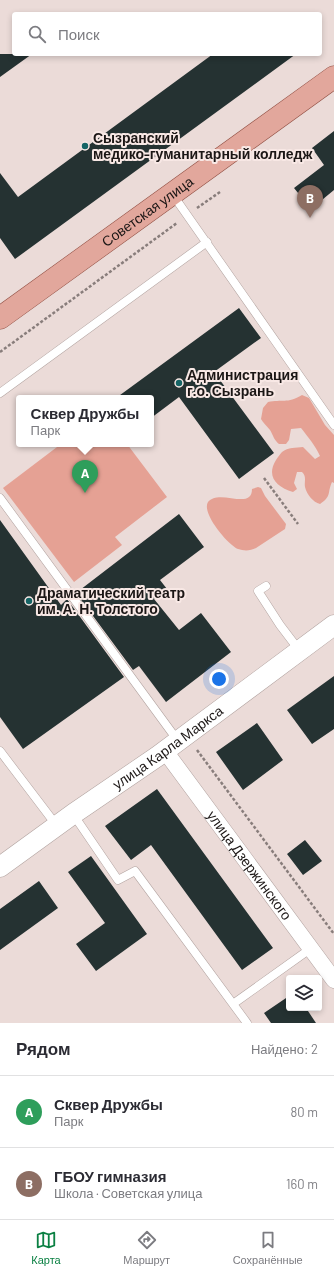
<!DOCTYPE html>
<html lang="ru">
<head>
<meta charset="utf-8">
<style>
  body { margin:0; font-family:Barlow,sans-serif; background:#f2f2f3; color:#2b2b33 }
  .controls { position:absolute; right:12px; bottom:12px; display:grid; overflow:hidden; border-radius:4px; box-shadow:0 2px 6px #0003 }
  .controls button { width:36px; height:36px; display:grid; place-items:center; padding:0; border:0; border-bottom:1px solid #e1e1e2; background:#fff; color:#2b2b33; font:20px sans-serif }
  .you { position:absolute; left:219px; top:679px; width:14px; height:14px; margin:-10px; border:3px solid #fff; border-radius:50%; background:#1a73e8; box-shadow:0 0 0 6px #1a73e833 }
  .badge { display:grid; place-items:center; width:26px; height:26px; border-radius:50%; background:#0b8043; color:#fff; font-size:13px; font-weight:700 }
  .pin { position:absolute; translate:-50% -33px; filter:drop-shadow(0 1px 2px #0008) }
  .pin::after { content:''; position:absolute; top:21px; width:14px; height:12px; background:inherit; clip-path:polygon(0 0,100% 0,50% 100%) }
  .popup { position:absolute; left:16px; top:395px; width:138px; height:52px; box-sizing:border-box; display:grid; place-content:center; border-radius:4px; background:#fff; filter:drop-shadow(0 1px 3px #0005); font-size:13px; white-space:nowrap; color:#7c7c81 }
  .popup b { font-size:15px; color:#2b2b33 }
  .popup::after { content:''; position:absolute; left:50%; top:100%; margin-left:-8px; border:8px solid transparent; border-top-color:#fff }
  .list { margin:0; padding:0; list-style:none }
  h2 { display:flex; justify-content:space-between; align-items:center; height:52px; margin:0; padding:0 16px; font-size:17px }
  h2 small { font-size:13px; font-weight:400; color:#7c7c81 }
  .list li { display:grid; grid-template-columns:26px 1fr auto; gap:12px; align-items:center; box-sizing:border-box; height:72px; padding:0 16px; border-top:1px solid #e1e1e2 }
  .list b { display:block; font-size:15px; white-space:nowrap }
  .list p { margin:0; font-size:13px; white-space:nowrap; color:#7c7c81 }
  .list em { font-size:13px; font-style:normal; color:#7c7c81 }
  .icon { flex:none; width:22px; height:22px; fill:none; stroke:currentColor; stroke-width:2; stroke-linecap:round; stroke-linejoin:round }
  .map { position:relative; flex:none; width:334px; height:1023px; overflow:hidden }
  .search { position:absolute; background:#fff; box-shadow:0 2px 6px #0003; left:12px; right:12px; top:12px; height:44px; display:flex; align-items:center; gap:10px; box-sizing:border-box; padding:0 14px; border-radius:4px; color:#7c7c81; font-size:15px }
  .sheet { height:196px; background:#fff }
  nav { display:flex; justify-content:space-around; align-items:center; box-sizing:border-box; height:56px; border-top:1px solid #e1e1e2; background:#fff; font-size:11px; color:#7c7c81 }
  nav a { display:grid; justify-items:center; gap:2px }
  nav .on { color:#0b8043 }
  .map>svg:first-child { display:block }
</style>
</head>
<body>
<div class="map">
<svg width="334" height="1023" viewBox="0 0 334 1023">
  <rect width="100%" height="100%" fill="#ebdbd8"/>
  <path fill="#e5a194" d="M302,395L309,398L325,425L334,435V483L332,482C327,493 332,496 320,504C313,502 307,495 305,487C304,481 307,477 302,472H297L294,483L297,489L293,492C276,487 266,476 276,460C278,457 280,454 282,452C288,447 296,448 303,447L315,459L320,456C315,445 308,437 301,428L291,429L289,440L286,444H279C274,440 273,435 270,430C267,426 263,423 261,419L263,408L268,402C282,399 287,404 302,395Z
    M61,444H127L167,497L115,537L122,545L74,582L3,488Z
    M258,487L261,488L265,496L286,524L285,529L256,548C250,551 244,551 238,549C228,545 201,513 208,502C219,488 252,511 252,489Z"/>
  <path fill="#253232" d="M0,54H32L0,77Z
    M213,54H296L15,259L0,238V173L18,197Z
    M334,131V190L311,209L294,188L324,165L312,148Z
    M239,308L261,338L214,372L274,453L239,479L179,397L151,418V398H116Z
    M179,514L204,547L160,580L167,589L154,599L179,630L201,613L231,652L166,702L139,666L133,670L76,593Z
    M0,520L61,605L67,599L124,677L23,749L0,717Z
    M334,676V729L312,744L287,710Z
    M257,723L283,760L243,790L216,752Z
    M157,789L273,948L242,970L151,845L131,860L105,826Z
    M305,840L322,861L303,875L287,854Z
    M91,856L147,934L96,971L76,944L105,923L68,872Z
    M39,881L58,908L0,950V909Z
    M289,996V1008H306L316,1023H271L264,1013Z"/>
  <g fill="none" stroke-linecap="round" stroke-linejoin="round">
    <g stroke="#b2a3a0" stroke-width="9">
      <path id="service" d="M173,195L334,425
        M0,393L207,242
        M0,498L178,741
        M266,586L258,591L280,625L299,650
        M0,751L57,826
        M73,814L118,880L135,871L247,1023
        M233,1004L310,949"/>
    </g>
    <g stroke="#b2a3a0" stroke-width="17">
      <g id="minor">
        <path id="s1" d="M165,751L334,980"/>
      </g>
    </g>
    <g stroke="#b2a3a0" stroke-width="21">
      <g id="tertiary">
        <path id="s2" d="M0,867L73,814L158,756L334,625"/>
      </g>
    </g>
    <g stroke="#904e42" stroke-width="23">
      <g id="primary">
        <path id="s3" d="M0,318L334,77"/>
      </g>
    </g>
    <path stroke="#887d7b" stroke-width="2.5" stroke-dasharray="3 2" stroke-linecap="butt" d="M197,208L220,192
      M0,352L177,223
      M264,478L298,524
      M197,750L334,934"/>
    <use href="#service" stroke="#fff" stroke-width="8"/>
    <use href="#minor" stroke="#fff" stroke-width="16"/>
    <use href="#tertiary" stroke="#fff" stroke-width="20"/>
    <use href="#primary" stroke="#e2a79c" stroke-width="22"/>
  </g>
  <g fill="#156465" stroke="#f8e8e5" stroke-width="1.5">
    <circle cx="85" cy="146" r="4"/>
    <circle cx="179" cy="383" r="4"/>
    <circle cx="29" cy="601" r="4"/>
  </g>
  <g text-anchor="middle" stroke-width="4" stroke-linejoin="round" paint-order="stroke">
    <g font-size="14" font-weight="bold" fill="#1b1615" stroke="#f8e8e5" text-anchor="start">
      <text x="93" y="143">Сызранский<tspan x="93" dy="16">медико-гуманитарный колледж</tspan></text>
      <text x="187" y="380">Администрация<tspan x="187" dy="16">г.о. Сызрань</tspan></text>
      <text x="37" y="598">Драматический театр<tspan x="37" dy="16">им. А. Н. Толстого</tspan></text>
    </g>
    <g font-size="14" fill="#1b1615" stroke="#f8e8e5">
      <text dy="5" stroke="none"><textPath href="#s3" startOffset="182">Советская улица</textPath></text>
      <text dy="5" stroke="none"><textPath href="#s2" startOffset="206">улица Карла Маркса</textPath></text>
      <text dy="5" stroke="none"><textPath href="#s1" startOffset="142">улица Дзержинского</textPath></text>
    </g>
  </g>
</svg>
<div class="controls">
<button><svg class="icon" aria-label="layers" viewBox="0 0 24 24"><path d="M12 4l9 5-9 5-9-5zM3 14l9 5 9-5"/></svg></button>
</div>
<div class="you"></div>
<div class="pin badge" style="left:85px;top:493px;background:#2e9e5b">A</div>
<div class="popup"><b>Сквер Дружбы</b>Парк</div>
<div class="pin badge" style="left:310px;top:218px;background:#8d6e63">B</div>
<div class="search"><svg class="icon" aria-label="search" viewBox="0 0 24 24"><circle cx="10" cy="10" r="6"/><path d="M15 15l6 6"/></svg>Поиск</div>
</div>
<section class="sheet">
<h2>Рядом<small>Найдено: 2</small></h2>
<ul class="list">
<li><span class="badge" style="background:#2e9e5b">A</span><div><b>Сквер Дружбы</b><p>Парк</p></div><em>80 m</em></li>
<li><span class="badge" style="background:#8d6e63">B</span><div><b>ГБОУ гимназия</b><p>Школа · Советская улица</p></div><em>160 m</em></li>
</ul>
</section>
<nav>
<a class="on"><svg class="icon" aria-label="map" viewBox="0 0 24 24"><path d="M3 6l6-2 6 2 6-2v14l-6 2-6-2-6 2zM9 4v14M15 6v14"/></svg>Карта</a>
<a><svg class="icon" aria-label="directions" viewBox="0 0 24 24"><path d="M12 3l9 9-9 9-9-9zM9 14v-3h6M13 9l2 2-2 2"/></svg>Маршрут</a>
<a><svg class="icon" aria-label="saved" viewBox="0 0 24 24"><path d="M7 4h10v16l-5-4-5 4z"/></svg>Сохранённые</a>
</nav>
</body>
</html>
